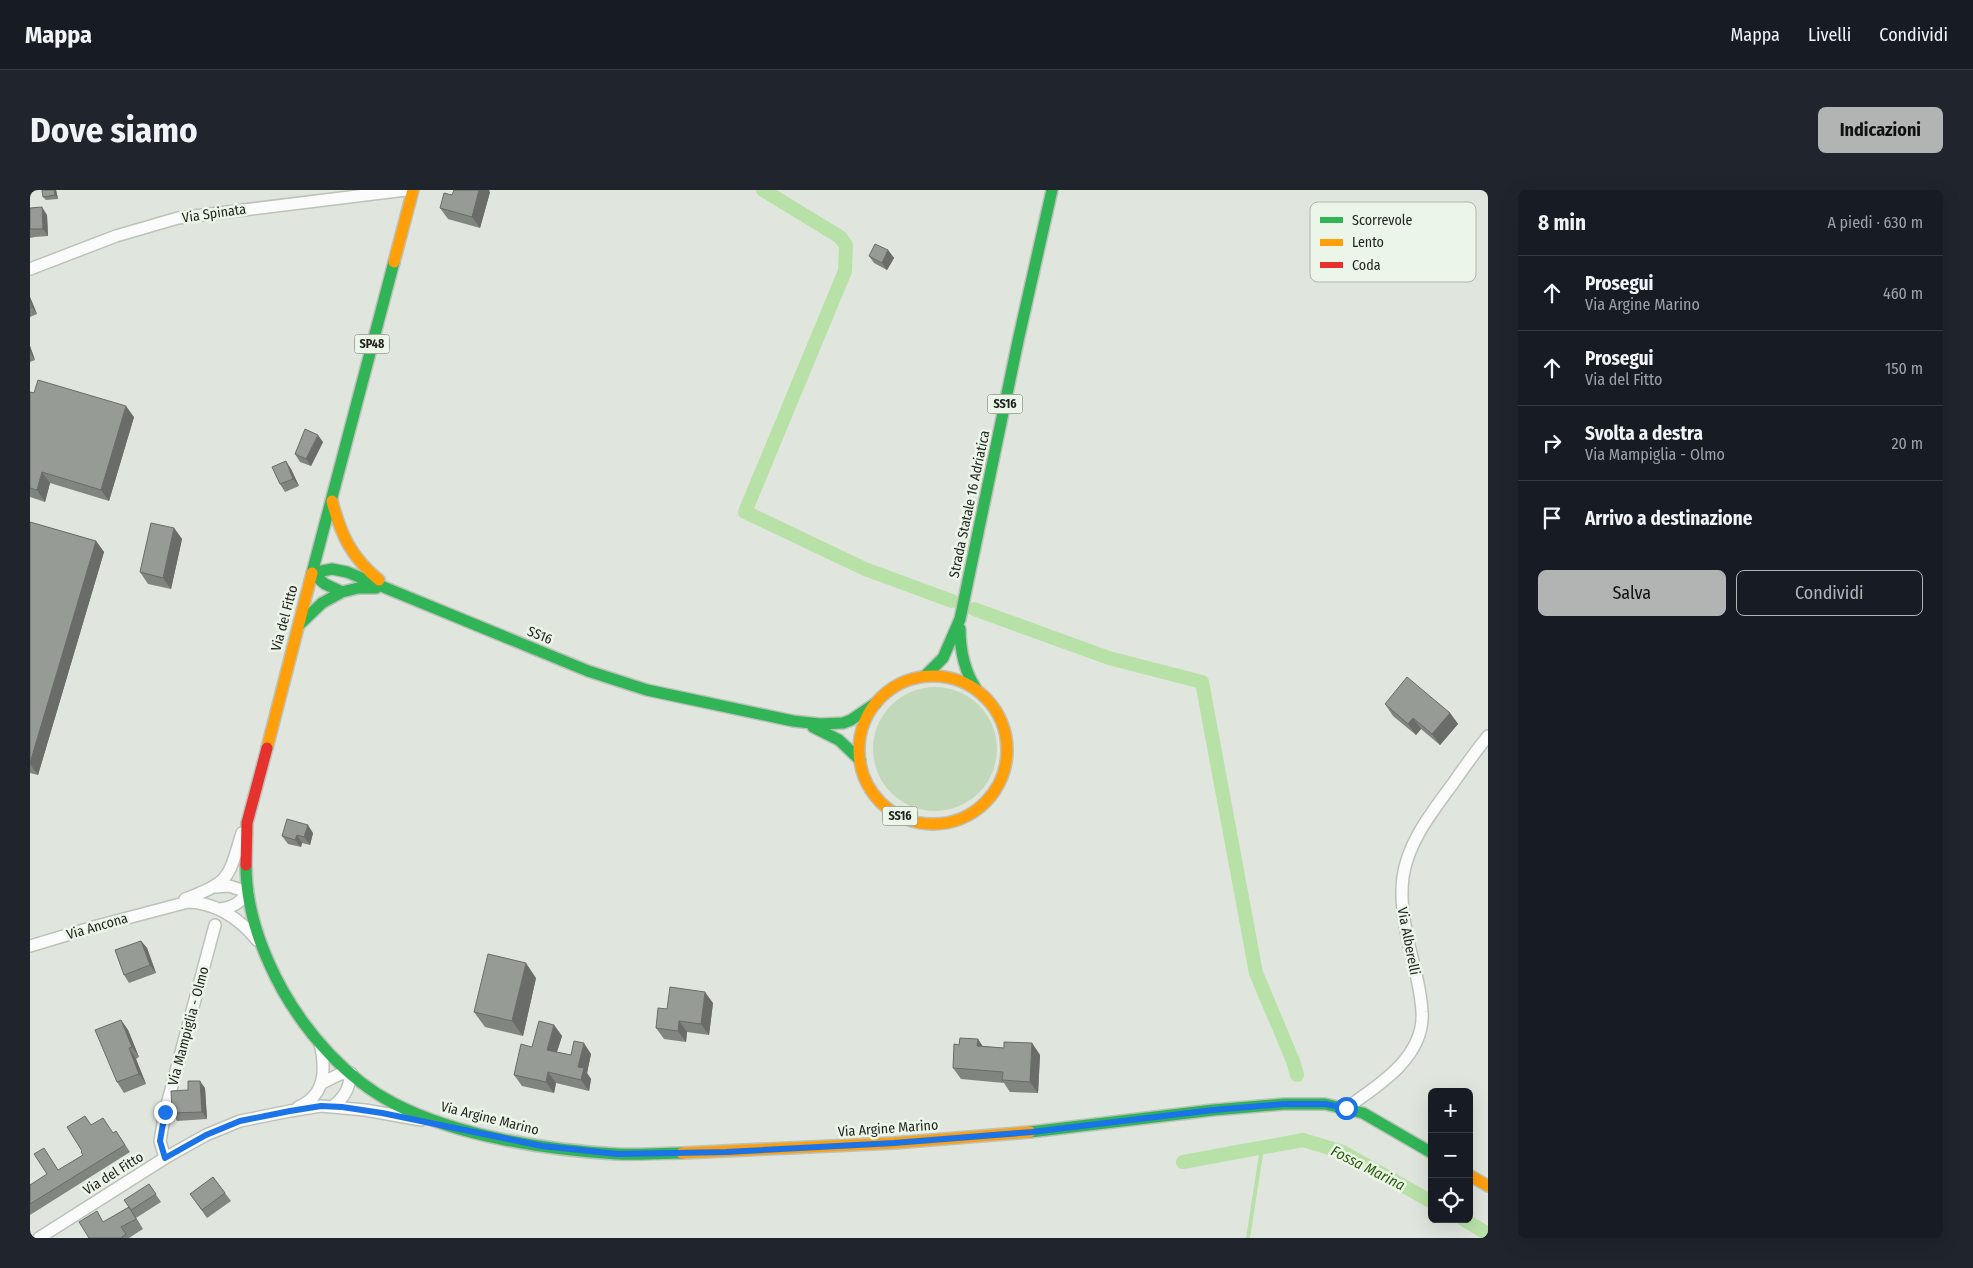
<!DOCTYPE html>
<html lang="it">
<head>
<meta charset="utf-8">
<style>
  body { margin:0; font-family:"Fira Sans Condensed",sans-serif; background:#20242c; color:#f1f3f6 }
  .controls { position:absolute; right:15px; bottom:15px; display:grid; overflow:hidden; border-radius:8px; box-shadow:0 5px 20px #0002 }
  .controls button { width:45px; height:45px; display:grid; place-items:center; padding:0; border:0; border-bottom:1px solid #363941; background:#171b24; color:#f1f3f6; font:25px sans-serif }
  .stop { position:absolute; width:15px; height:15px; margin:-11px; border:4px solid #1a73e8; border-radius:50%; background:#fff }
  .stop.end { background:#1a73e8; border-color:#fff; box-shadow:0 1px 5px #0008 }
  .list { margin:0; padding:0; list-style:none }
  h2 { display:flex; justify-content:space-between; align-items:center; height:65px; margin:0; padding:0 20px; font-size:21px }
  h2 small { font-size:16px; font-weight:400; color:#9ea1a6 }
  .list li { display:grid; grid-template-columns:32px 1fr auto; gap:15px; align-items:center; box-sizing:border-box; height:75px; padding:0 20px; border-top:1px solid #363941 }
  .list b { display:block; font-size:19px; white-space:nowrap }
  .list p { margin:0; font-size:16px; white-space:nowrap; color:#9ea1a6 }
  .list em { font-size:16px; font-style:normal; color:#9ea1a6 }
  .actions { display:flex; gap:10px; padding:15px 20px }
  .actions a { flex:1; padding:11px 0; border:1px solid #b1b4b3; border-radius:8px; text-align:center; font-size:18px; color:#b1b4b3 }
  .actions .main { background:#b1b4b3; color:#111 }
  .icon { flex:none; width:28px; height:28px; fill:none; stroke:currentColor; stroke-width:2; stroke-linecap:round; stroke-linejoin:round }
  .map { position:relative; flex:none; width:1458px; height:1048px; overflow:hidden; border-radius:8px }
  header { display:flex; align-items:center; gap:30px; box-sizing:border-box; height:70px; padding:0 25px; background:#171b24; border-bottom:1px solid #363941 }
  header strong { font-size:24px }
  nav { display:flex; gap:28px; margin-inline-start:auto; font-size:18px }
  .intro { display:flex; align-items:center; justify-content:space-between; box-sizing:border-box; height:120px; padding:0 30px }
  h1 { margin:0; font-size:35px }
  .button { padding:12px 22px; border-radius:8px; background:#b1b4b3; color:#111; font-size:18px; font-weight:700 }
  main { display:flex; gap:30px; padding:0 30px }
  aside { flex:1; background:#171b24; border-radius:8px; box-shadow:0 5px 20px #0002 }
  .map>svg:first-child { display:block }
</style>
</head>
<body>
<header>
<strong>Mappa</strong>
<nav><a>Mappa</a><a>Livelli</a><a>Condividi</a></nav>
</header>
<div class="intro"><h1>Dove siamo</h1><a class="button">Indicazioni</a></div>
<main>
<div class="map">
<svg width="1458" height="1048" viewBox="0 0 1458 1048">
  <rect width="100%" height="100%" fill="#e0e6de"/>
  <path fill="#c2d8ba" d="M843 559a62 62 0 1 1 124 0a62 62 0 1 1-124 0Z"/>
  <g fill="none" stroke-linecap="round" stroke-linejoin="round">
    <path stroke="#b8e1a7" stroke-width="4" d="M1218,1048L1232,958"/>
    <path stroke="#b8e1a7" stroke-width="14" d="M733,0L810,47L816,55L815,81L715,322L835,379L922,411
      M944,419L1079,468L1172,492L1226,783L1263,871L1267,885
      M1153,972L1273,950L1313,962L1402,1012
      M1433,1029L1458,1044"/>
    <g stroke="#bdc1bb" stroke-width="14">
      <path id="street" d="M0,79L86,46L148,28L376,0
        M185,697L199,696L218,702C210,713 202,718 189,719
        M155,709C202,692 198,687 212,643
        M0,756L67,736L158,712C187,713 209,728 227,750
        M292,893L310,884L321,883C319,899 315,907 302,917
        M268,917C296,906 296,879 290,853
        M1316,918C1348,896 1395,867 1392,822C1391,799 1384,776 1379,755C1374,732 1370,710 1373,687C1378,651 1403,621 1424,592C1435,576 1446,561 1458,546
        M135,968L130,951L135,922L185,735
        M9,1048L135,968L176,945L210,931L260,921L291,916L335,920L391,930"/>
    </g>
    <g stroke="#bdc1bb" stroke-width="14">
      <path id="fast" d="M282,383L302,379L317,382L558,481L617,500L763,531L790,534L813,533L821,530L846,513
        M282,383L364,72
        M282,383L295,394L312,402L328,398H346
        M269,435L292,413L312,402
        M930,439C930,461 934,480 946,499
        M895,486L913,468L930,429L988,151L1022,0
        M783,537L809,550L830,570
        M216,675C216,718 232,763 253,801C278,845 317,889 363,913C426,946 517,960 587,964C609,965 631,963 652,963
        M1000,942L1183,920L1254,914H1295L1333,923L1402,963"/>
    </g>
    <g stroke="#bdc1bb" stroke-width="14">
      <path id="slow" d="M364,72L383,0
        M302,311C311,345 321,367 349,390
        M829 560a74 74 0 1 1 148 0a74 74 0 1 1-148 0Z
        M237,558L282,383
        M652,963L864,953L1000,942
        M1439,985L1458,996"/>
    </g>
    <g stroke="#bdc1bb" stroke-width="14">
      <path id="jam" d="M216,675L217,633L237,558"/>
    </g>
    <use href="#street" stroke="#fafbfa" stroke-width="11"/>
    <use href="#fast" stroke="#30b455" stroke-width="11"/>
    <use href="#slow" stroke="#ff9f0a" stroke-width="11"/>
    <use href="#jam" stroke="#e5322d" stroke-width="11"/>
  </g>
  <path fill="#818580" d="M26,0L28,9L16,10L13,7Z
    M460,2L450,38L418,29L410,18L422,5Z
    M0,18L17,25L18,46L5,47L0,48Z
    M858,60L864,68L857,80L844,73L839,66Z
    M0,107L7,124L0,127Z
    M0,156L5,170L0,172Z
    M0,202L104,227L79,311L20,293L15,312L0,307Z
    M293,252L281,276L270,272L265,264Z
    M261,279L269,296L255,302L250,294Z
    M0,332L66,351L74,362L8,585L0,583Z
    M144,338L152,349L141,399L118,394L110,382Z
    M1355,514L1420,523L1428,534L1410,555L1391,539L1386,545L1363,526Z
    M283,643L280,655L272,653L271,657L258,654L252,646Z
    M111,751L117,758L126,783L99,793L94,785Z
    M506,788L493,846L455,837L444,822Z
    M683,813L679,845L657,842L656,852L634,849L626,838L637,819Z
    M91,830L98,840L109,867L106,869L116,894L94,903L87,892Z
    M524,835L532,846L527,862L541,865L561,864L557,883L561,889L559,901L526,893L524,903L492,896L484,885L502,857Z
    M1002,853L1010,865L1008,903L980,902L974,893L931,889L923,878L953,856L974,858Z
    M175,898L177,929L147,931L142,923L158,900Z
    M61,935L83,943L86,941L100,962L0,1025V995L29,980L53,965L52,961Z
    M183,987L201,1011L177,1028L160,1004Z
    M119,994L131,1012L106,1028L113,1039L99,1048H59L74,1032L99,1017Z"/>
  <path fill="#696c68" d="M24,0H26L28,9L25,5Z
    M449,0H459L460,2L450,38L442,27Z
    M12,17L17,25L18,46L13,39Z
    M858,60L864,68L857,80L852,73Z
    M0,107L7,124L2,117L0,111Z
    M0,156L5,170L0,163Z
    M96,216L104,227L79,311L71,300Z
    M288,245L293,252L281,276L276,269Z
    M256,271L261,279L269,296L263,289Z
    M12,282L20,293L15,312L7,300Z
    M144,338L152,349L141,399L133,388Z
    M66,351L74,362L8,585L0,574V573Z
    M1420,523L1428,534L1410,555L1402,544Z
    M1383,528L1391,539L1386,545L1378,534Z
    M278,635L283,643L280,655L274,647Z
    M267,645L272,653L271,657L265,650Z
    M111,751L117,758L126,783L120,775Z
    M496,773L506,788L493,846L482,831Z
    M675,802L683,813L679,845L671,834Z
    M91,830L98,840L109,867L102,857Z
    M649,831L657,842L656,852L648,841Z
    M524,835L532,846L524,871L517,860Z
    M948,849L956,861L947,856Z
    M554,853L561,864L557,883L561,889L559,901L551,890L548,877Z
    M1002,853L1010,865L1008,903L1000,892Z
    M99,858L106,869L116,894L109,884Z
    M518,882L526,893L524,903L516,892Z
    M170,891L175,898L177,929L172,922Z
    M99,1017L113,1039L106,1029Z"/>
  <path fill="#969b95" stroke="#696c68" d="M12,0H24L25,5L13,7Z
    M424,0H449L442,27L410,18L414,3L422,5Z
    M12,17L13,39H0V18Z
    M845,54L858,60L852,73L839,66Z
    M0,111L2,117L0,118Z
    M8,190L96,216L71,300L12,282L7,300L0,298V202L4,203Z
    M275,239L288,245L276,269L265,264Z
    M256,271L263,289L250,294L242,277Z
    M0,332L66,351L0,573Z
    M121,333L144,338L133,388L110,382Z
    M1377,487L1420,523L1402,544L1383,528L1378,534L1355,514Z
    M257,629L278,635L274,647L267,645L265,650L252,646Z
    M111,751L120,775L94,785L85,760Z
    M458,764L496,773L482,831L444,822Z
    M640,797L675,802L671,834L649,831L648,841L626,838L628,818L637,819Z
    M91,830L102,857L99,858L109,884L87,892L65,840Z
    M509,831L524,835L517,860L541,865L544,851L554,853L548,877L554,878L551,890L518,882L516,892L484,885L491,854L502,857Z
    M930,848L948,849L947,856L974,858V852L1002,853L1000,892L972,890L973,882L923,878L924,854L929,855Z
    M158,891H170L172,922L142,923L141,901L158,900Z
    M55,926L61,935L73,928L83,943L86,941L95,955L0,1014V995L17,984L4,964L14,958L28,980L53,965L51,962L52,961L37,937Z
    M183,987L195,1003L172,1020L160,1004Z
    M119,994L126,1004L101,1020L94,1010Z
    M99,1017L106,1029L91,1037L96,1044L92,1047V1048H59L49,1032L67,1021L73,1032Z"/>
  <g fill="none" stroke-linecap="round" stroke-linejoin="round">
    <path stroke="#1a73e8" stroke-width="6" d="M135,922L130,951L135,968L176,945L210,931L260,921L291,916L312,917L352,923L512,956L588,964L696,962L864,953L1002,942L1183,920L1254,914H1295L1316,918"/>
  </g>
  <g text-anchor="middle" stroke-width="5" stroke-linejoin="round" paint-order="stroke">
    <g fill="#ecf6e8" stroke="#5c625a" stroke-width="1">
      <rect x="324.5" y="144.5" width="35" height="19" rx="4"/>
      <rect x="957.5" y="204.5" width="35" height="19" rx="4"/>
      <rect x="852.5" y="616.5" width="35" height="19" rx="4"/>
    </g>
    <g font-size="12" font-weight="bold" fill="#1f221d">
      <text x="342" y="158">SP48</text>
      <text x="975" y="218">SS16</text>
      <text x="870" y="630">SS16</text>
    </g>
    <g font-size="14" fill="#1f221d" stroke="#ecf6e8">
      <text transform="translate(184 23) rotate(-8)" y="5">Via Spinata</text>
      <text transform="translate(939 314) rotate(-78)" y="5">Strada Statale 16 Adriatica</text>
      <text transform="translate(254 428) rotate(-75)" y="5">Via del Fitto</text>
      <text transform="translate(510 445) rotate(22)" y="5">SS16</text>
      <text transform="translate(67 736) rotate(-16)" y="5">Via Ancona</text>
      <text transform="translate(1379 751) rotate(79)" y="5">Via Alberelli</text>
      <text transform="translate(158 836) rotate(-75)" y="5">Via Mampiglia - Olmo</text>
      <text transform="translate(460 928) rotate(14)" y="5">Via Argine Marino</text>
      <text transform="translate(858 938) rotate(-4)" y="5">Via Argine Marino</text>
      <text transform="translate(83 983) rotate(-32)" y="5">Via del Fitto</text>
    </g>
    <g font-size="15" font-style="italic" fill="#2a5c0b" stroke="#ecf6e8">
      <text transform="translate(1338 978) rotate(27)" y="5">Fossa Marina</text>
    </g>
  </g>
  <rect x="1280" y="12" width="166" height="80" rx="8" fill="#ecf6e8" stroke="#aeb6ab" stroke-width="1"/>
  <rect x="1290" y="27" width="23" height="6" fill="#30b455"/>
  <rect x="1290" y="49" width="23" height="7" fill="#ff9f0a"/>
  <rect x="1290" y="72" width="23" height="6" fill="#e5322d"/>
  <g font-size="14" fill="#1f221d">
    <text x="1322" y="35">Scorrevole</text>
    <text x="1322" y="57">Lento</text>
    <text x="1322" y="80">Coda</text>
  </g>
</svg>
<div class="controls">
<button>+</button>
<button>−</button>
<button><svg class="icon" aria-label="locate" viewBox="0 0 24 24"><circle cx="12" cy="12" r="6"/><path d="M12 2v4M12 18v4M2 12h4M18 12h4"/></svg></button>
</div>
<div class="stop" style="left:1316px;top:918px"></div>
<div class="stop end" style="left:135px;top:922px"></div>
</div>
<aside>
<h2>8 min<small>A piedi · 630 m</small></h2>
<ul class="list">
<li><svg class="icon" aria-label="ahead" viewBox="0 0 24 24"><path d="M12 20V5M6 11l6-6 6 6"/></svg><div><b>Prosegui</b><p>Via Argine Marino</p></div><em>460 m</em></li>
<li><svg class="icon" aria-label="ahead" viewBox="0 0 24 24"><path d="M12 20V5M6 11l6-6 6 6"/></svg><div><b>Prosegui</b><p>Via del Fitto</p></div><em>150 m</em></li>
<li><svg class="icon" aria-label="right" viewBox="0 0 24 24"><path d="M7 20v-9h11M14 6l5 5-5 5"/></svg><div><b>Svolta a destra</b><p>Via Mampiglia - Olmo</p></div><em>20 m</em></li>
<li><svg class="icon" aria-label="arrive" viewBox="0 0 24 24"><path d="M6 21V4h12l-3 4 3 4H6"/></svg><div><b>Arrivo a destinazione</b></div></li>
</ul>
<div class="actions"><a class="main">Salva</a><a>Condividi</a></div>
</aside>
</main>
</body>
</html>
